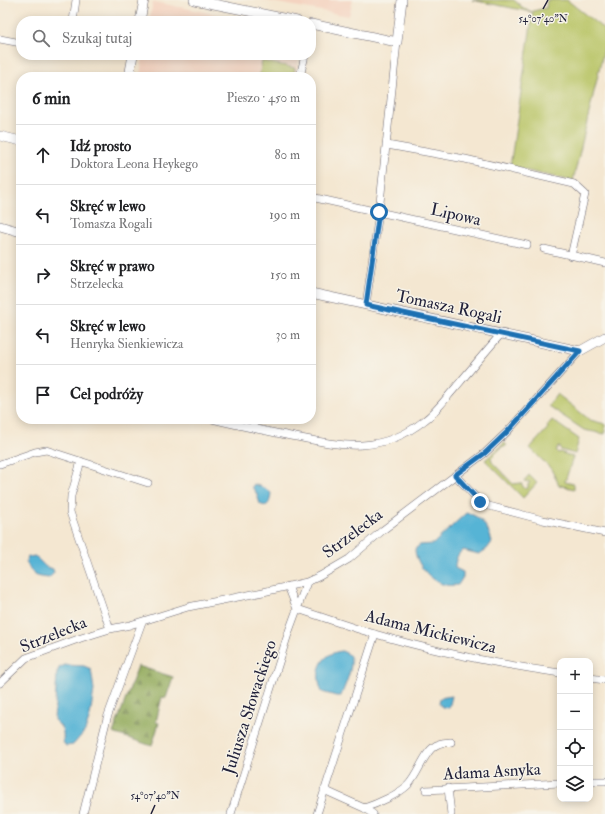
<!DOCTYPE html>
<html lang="pl">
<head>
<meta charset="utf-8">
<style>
  body { margin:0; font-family:"IM FELL Double Pica",serif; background:#f2f2f2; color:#202124 }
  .controls { position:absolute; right:12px; bottom:12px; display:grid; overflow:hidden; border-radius:8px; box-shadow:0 2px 10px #0003 }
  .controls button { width:36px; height:36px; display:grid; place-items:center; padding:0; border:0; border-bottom:1px solid #e0e0e0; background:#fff; color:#202124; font:20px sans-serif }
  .stop { position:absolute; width:12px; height:12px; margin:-9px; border:3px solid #1f6fb2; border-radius:50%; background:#fff }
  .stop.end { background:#1f6fb2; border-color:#fff; box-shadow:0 1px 4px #0008 }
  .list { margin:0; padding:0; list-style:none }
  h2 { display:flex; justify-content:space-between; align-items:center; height:52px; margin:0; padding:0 16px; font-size:17px }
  h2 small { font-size:13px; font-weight:400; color:#757577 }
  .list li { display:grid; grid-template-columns:26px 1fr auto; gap:12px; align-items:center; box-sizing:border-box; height:60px; padding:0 16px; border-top:1px solid #e0e0e0 }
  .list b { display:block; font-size:15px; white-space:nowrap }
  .list p { margin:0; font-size:13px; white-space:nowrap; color:#757577 }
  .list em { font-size:13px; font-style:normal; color:#757577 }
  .icon { flex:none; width:22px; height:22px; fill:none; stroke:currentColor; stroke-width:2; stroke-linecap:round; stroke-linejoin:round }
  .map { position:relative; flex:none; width:605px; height:814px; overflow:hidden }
  .search { position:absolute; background:#fff; box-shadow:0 2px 10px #0003; left:16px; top:16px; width:300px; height:44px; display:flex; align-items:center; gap:10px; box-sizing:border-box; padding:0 14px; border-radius:16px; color:#757577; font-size:15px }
  .panel { position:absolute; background:#fff; box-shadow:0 2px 10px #0003; left:16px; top:72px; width:300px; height:352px; border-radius:16px }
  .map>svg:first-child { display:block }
</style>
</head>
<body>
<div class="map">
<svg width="605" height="814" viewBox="0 0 605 814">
  <defs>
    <pattern id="forest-firs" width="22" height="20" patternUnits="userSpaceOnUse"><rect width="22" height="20" fill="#92aa5c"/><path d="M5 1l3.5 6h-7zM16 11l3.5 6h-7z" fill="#778a4d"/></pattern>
  </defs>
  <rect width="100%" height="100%" fill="#f7f3e8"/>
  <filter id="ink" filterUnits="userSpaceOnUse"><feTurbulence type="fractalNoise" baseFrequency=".025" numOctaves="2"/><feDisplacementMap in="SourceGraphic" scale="8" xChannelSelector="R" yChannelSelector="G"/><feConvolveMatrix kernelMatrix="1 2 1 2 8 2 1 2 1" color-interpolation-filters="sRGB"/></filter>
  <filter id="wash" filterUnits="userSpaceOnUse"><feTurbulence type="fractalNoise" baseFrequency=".012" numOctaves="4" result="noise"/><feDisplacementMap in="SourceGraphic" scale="16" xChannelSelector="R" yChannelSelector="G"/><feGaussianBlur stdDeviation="0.9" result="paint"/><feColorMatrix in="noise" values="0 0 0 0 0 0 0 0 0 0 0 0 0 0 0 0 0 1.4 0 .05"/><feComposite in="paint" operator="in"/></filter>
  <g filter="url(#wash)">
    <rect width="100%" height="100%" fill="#f4e7d1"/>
    <path fill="#f4d3c0" d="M261,0H353L349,16Z
      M153,2H155L248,21H149Z
      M143,55H300L295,77H140Z"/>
    <path fill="#b9c567" stroke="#6e7451" d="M472,0H514L522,7L532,12Z
      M547,0H567L605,30V45L573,181L510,167L533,11L546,8Z
      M262,61L295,68L293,77H259Z
      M557,394L590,420L605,424V434L584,430L548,406Z
      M552,420L579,439L575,454L561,450L560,447H558L556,451L558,453L560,452L573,457L565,482L574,484V489L559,485L551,469L530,448L548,428L547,426Z
      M504,443L507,445L505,447L503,446L491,458L492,462L513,484L521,483L524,488L527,489L528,487V484L530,482L524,481L529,475L537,483L523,498L485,460L497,450Z"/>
    <path fill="url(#forest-firs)" stroke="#5a664c" d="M138,666L173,677L166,698L162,697L156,722L159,723L152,746L113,733Z"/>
    <path fill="#57b4d5" stroke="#3c6b88" d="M254,484L266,489L271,493C270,501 269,509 260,504L257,494L252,487Z
      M466,513C481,515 489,529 492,542L487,549L479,554L463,550C457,554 455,561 455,568L463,572V577L458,585C454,585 449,586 446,585C431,582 415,563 415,549L420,545L433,544Z
      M35,556L46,567L53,569L54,573L49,578C33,576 34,576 26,562L28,557Z
      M342,651C344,652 346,653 348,654C357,661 344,687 341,696H336L322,692C314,673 320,653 342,651Z
      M65,665L84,666L91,669L94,690L90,716L85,731L73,745L66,746L63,742C64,730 63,728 54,720L57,673L59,668Z
      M452,696L449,708L442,707L439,703L440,698Z"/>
  </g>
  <g filter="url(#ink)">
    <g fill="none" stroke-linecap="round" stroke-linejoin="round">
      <g stroke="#6c6770" stroke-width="8">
        <path id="minor" d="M73,21L76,0
          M0,39L21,43
          M300,77L305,55
          M387,145L465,159L574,184L585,194L571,256
          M311,197L527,245
          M544,249L605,263
          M366,305L379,212L397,42
          M212,419C236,425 261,430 286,435C337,445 379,457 425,420C437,411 446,398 456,387C471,369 486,351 501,334
          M253,428L254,419
          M81,461L71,496L70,512L110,629
          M0,464L35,452L46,450L148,483
          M455,475L480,502L489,506L543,520L605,533
          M288,586L297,609
          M297,609C323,617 349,627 375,634C436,652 498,664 560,673
          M590,678L605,680
          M0,683L26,658L81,638L110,629L130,625L188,607L263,592L307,582L320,576L349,559L383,530L485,453L507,432L580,351
          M590,781H605
          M448,788L451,814
          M324,790L364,808L373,814
          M426,790L560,783
          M364,808C377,804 399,794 408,785C419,774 425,748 439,744C442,742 447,743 451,742
          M83,814L107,718L142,622
          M231,814L289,631L307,582
          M317,814L375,634"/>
      </g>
      <g stroke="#6c6770" stroke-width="10">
        <path id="tertiary" d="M194,0L297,21
          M140,21L144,0
          M311,24L397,42L402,0
          M129,77L133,55
          M0,136L21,141
          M0,226L21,232
          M311,293L580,351L605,337"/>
      </g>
      <use href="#minor" stroke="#fff" stroke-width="7"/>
      <use href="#tertiary" stroke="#fff" stroke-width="9"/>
    </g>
  </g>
  <g fill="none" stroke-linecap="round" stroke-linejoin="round" filter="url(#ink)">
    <path stroke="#1f6fb2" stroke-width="5" d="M379,212L366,305L580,351L507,432L485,453L455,475L480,502"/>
  </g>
  <path fill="none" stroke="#22223b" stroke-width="1.5" d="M543,9L548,0M151,814L155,805"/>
  <g text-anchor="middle" stroke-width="3" stroke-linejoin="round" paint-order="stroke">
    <g font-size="17" fill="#22223b" stroke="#f7f3e8">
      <text transform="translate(456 214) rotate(13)" y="6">Lipowa</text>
      <text transform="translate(449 306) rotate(12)" y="6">Tomasza Rogali</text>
      <text transform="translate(352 533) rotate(-37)" y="6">Strzelecka</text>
      <text transform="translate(431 631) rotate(14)" y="6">Adama Mickiewicza</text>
      <text transform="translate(53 634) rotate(-22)" y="6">Strzelecka</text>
      <text transform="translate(249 707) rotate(-72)" y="6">Juliusza Słowackiego</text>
      <text transform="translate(492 771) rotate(-3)" y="6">Adama Asnyka</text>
    </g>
  </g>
  <g font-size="10" text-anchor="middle" fill="#22223b" stroke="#f7f3e8" stroke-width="3" stroke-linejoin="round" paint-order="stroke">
    <text x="543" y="22">54°07'40"N</text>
    <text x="155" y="799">54°07'40"N</text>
  </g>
</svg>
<div class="controls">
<button>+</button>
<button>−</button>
<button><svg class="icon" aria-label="locate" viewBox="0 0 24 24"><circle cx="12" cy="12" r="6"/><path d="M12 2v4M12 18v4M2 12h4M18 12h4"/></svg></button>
<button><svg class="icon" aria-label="layers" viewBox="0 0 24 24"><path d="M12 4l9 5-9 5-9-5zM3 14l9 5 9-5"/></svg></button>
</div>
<div class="stop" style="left:379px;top:212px"></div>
<div class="stop end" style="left:480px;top:502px"></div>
<div class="search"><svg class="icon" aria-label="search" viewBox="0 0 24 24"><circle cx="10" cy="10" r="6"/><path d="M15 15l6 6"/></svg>Szukaj tutaj</div>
<section class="panel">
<h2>6 min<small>Pieszo · 450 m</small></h2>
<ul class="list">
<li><svg class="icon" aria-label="ahead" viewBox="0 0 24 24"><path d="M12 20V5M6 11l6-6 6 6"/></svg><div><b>Idź prosto</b><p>Doktora Leona Heykego</p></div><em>80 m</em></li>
<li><svg class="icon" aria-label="left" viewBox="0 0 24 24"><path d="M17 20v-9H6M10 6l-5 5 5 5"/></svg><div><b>Skręć w lewo</b><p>Tomasza Rogali</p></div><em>190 m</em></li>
<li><svg class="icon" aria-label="right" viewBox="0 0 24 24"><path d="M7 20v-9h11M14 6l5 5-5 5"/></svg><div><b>Skręć w prawo</b><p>Strzelecka</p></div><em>150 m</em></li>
<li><svg class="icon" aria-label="left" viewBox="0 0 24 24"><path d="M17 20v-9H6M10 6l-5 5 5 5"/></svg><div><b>Skręć w lewo</b><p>Henryka Sienkiewicza</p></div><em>30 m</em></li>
<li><svg class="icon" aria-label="arrive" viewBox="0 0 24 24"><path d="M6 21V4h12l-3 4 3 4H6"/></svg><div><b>Cel podróży</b></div></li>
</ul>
</section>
</div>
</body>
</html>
